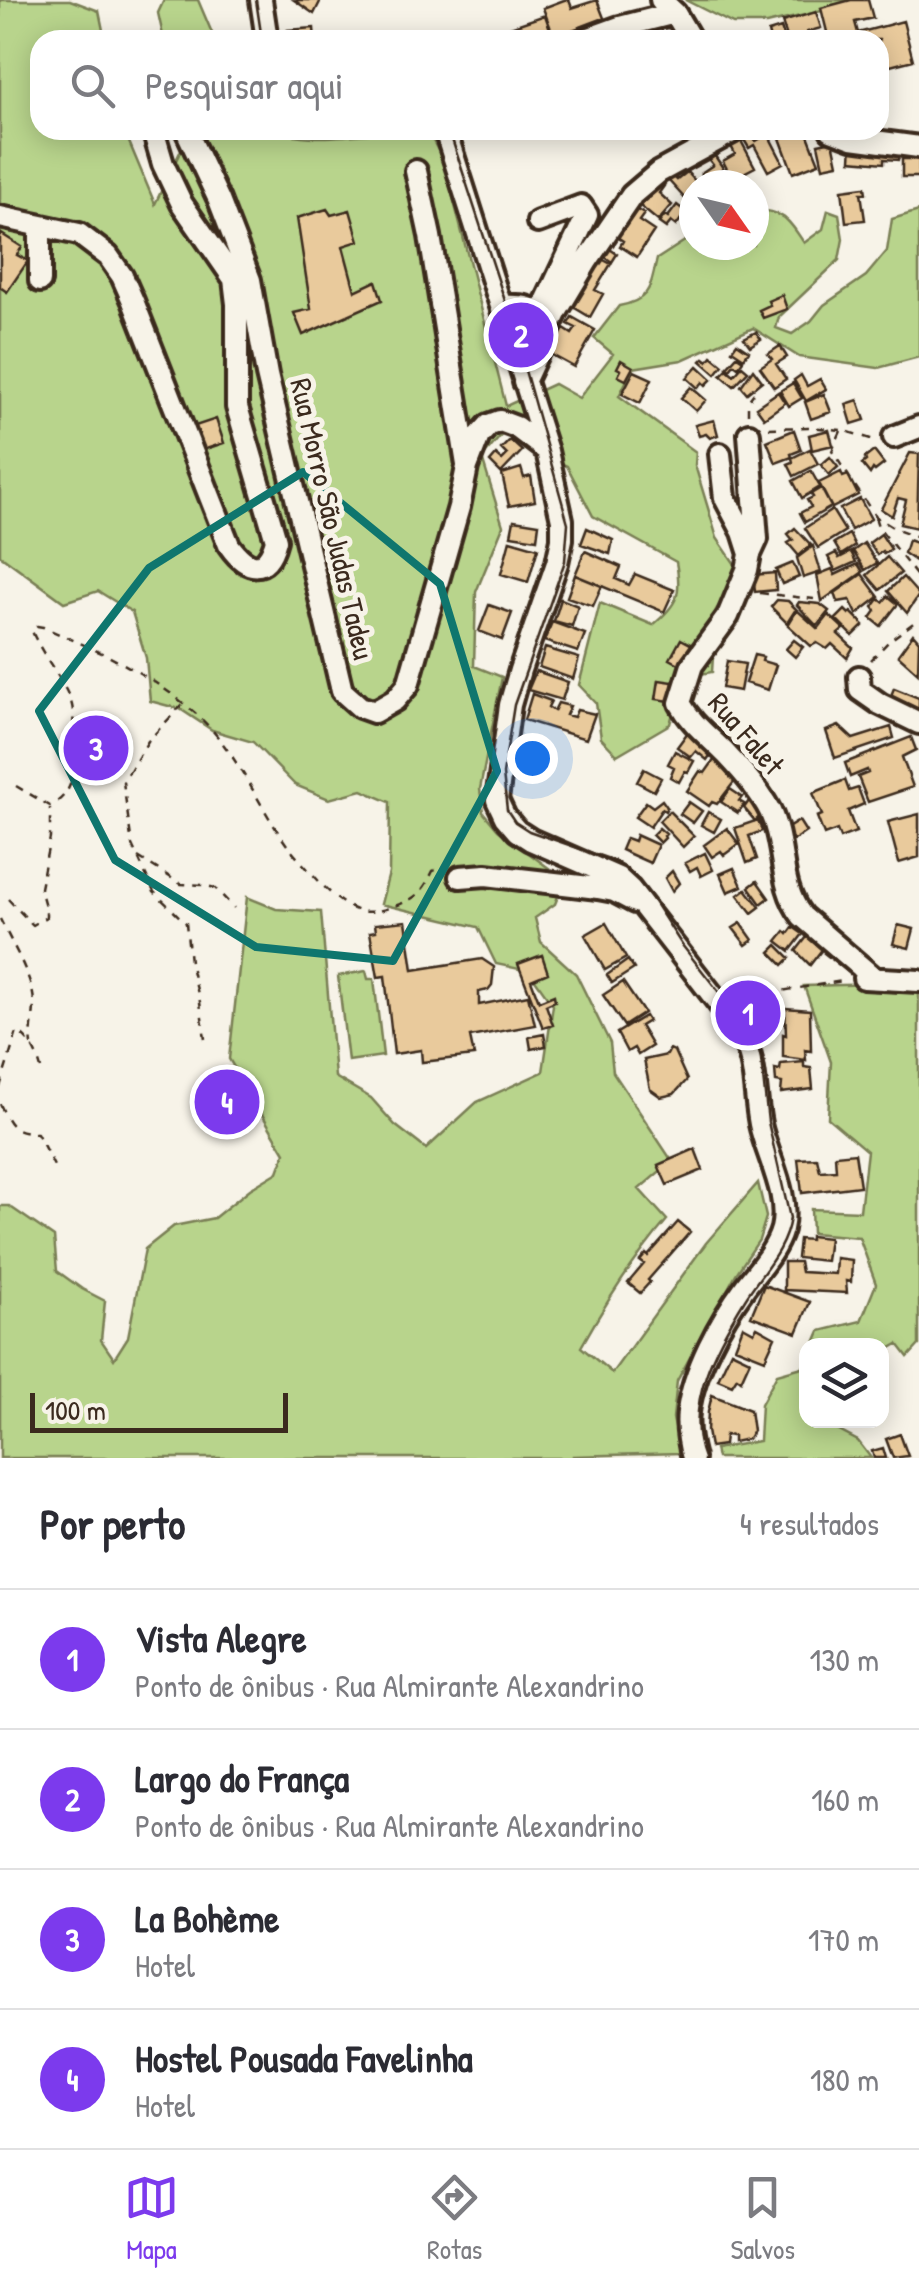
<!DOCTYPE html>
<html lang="pt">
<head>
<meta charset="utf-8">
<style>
  body { margin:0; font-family:"Patrick Hand",sans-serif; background:#f7f7f7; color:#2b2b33 }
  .controls { position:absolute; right:30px; bottom:30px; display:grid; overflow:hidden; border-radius:20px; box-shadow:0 5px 25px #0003 }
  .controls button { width:90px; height:90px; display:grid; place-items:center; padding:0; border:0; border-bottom:2px solid #e1e1e2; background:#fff; color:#2b2b33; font:50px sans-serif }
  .compass { position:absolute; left:679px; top:170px; width:90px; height:90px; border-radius:50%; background:#fff; box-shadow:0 5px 25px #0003; rotate:124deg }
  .scale { position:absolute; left:30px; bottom:25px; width:258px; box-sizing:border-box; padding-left:10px; border:5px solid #3b2a1e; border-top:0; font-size:28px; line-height:35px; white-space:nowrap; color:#3b2a1e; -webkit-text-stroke:8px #f7f3e8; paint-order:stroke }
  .you { position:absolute; left:532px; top:758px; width:35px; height:35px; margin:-25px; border:8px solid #fff; border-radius:50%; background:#1a73e8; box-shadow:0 0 0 15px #1a73e833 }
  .badge { display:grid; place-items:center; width:65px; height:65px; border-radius:50%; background:#7c3aed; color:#fff; font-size:32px; font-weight:700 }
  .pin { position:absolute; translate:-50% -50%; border:5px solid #fff; box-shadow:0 2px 10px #0006 }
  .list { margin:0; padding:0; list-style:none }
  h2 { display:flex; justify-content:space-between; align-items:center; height:130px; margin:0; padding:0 40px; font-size:42px }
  h2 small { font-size:32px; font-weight:400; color:#7c7c81 }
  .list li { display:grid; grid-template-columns:65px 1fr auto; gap:30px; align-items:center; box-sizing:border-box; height:140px; padding:0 40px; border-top:2px solid #e1e1e2 }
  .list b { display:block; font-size:38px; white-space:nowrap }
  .list p { margin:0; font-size:32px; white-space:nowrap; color:#7c7c81 }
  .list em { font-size:32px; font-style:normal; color:#7c7c81 }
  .icon { flex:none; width:55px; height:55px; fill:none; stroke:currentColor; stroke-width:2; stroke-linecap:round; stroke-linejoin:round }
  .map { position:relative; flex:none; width:919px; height:1458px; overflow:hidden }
  .search { position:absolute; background:#fff; box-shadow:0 5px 25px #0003; left:30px; right:30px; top:30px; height:110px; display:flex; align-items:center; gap:25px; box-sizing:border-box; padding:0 35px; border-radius:30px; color:#7c7c81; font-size:38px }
  .sheet { height:690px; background:#fff }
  nav { display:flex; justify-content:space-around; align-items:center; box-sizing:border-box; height:140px; border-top:2px solid #e1e1e2; background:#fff; font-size:28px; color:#7c7c81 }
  nav a { display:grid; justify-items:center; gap:5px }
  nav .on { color:#7c3aed }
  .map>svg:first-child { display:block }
</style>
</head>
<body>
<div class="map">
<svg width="919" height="1458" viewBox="0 0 919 1458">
  <rect width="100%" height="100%" fill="#f7f3e8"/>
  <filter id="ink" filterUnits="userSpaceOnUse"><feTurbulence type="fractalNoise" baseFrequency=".01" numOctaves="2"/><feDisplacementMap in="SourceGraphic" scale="20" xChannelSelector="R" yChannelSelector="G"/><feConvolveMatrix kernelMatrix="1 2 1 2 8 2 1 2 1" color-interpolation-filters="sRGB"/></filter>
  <g filter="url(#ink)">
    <path fill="#b8d48c" stroke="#7a7f55" stroke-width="2.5" d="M0,0H70L99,11L105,40H40V130H124L155,204L181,150V130H280C308,146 382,130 417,130L431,137L444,162L506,406L554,384L579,398L613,354L594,338L619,306C651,300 650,287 657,259L694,235V245H754V210C783,210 789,220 804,243L823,229L828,210L839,214L843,239L839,260L779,317L776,328L792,334L811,321L824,305L866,276L887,251L892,219L919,211V357L878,368L799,357L753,328L682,360L633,368L619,396L696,452L695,465L717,538L741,573L716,610L712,672L683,677L670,724L617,755L601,738L596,703L579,685L600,603L653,625C678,604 682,594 676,562L593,516L567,466L512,441L510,425L482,458L503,526L476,592L474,666L502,677L480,789L483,812L498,830L550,869L563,884L555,904L535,918L541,942L576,974L610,1043L613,1072L672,1161L639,1189L667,1220C633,1260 606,1302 581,1347L612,1373L706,1243L758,1183L766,1217L759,1240L736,1274L677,1381L673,1418L680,1453L573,1456V1458H0V1206H9L54,1237L57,1271L82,1289L105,1301L101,1340L114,1359L128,1337L145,1249L174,1226L214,1218L250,1189L278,1172L285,1153L229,1059L247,897L276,909L321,912L335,1077L371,1098L395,1125L426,1149L477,1102L543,1072L553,1005L529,971L496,964L478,927L381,904L389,873L390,802L362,790L329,799L295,785L253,742L212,730L180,709L150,701L146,658L132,612L98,591L64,602L0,555Z
      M164,0H198L215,40H164L158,13Z
      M685,0H869L766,24H733Z
      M366,971L368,979H374L383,1056L348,1061L338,976Z
      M919,983V1345L908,1357L898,1344L882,1353V1346L814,1345L820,1331L861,1321L876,1284L859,1237L812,1233L811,1209L860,1211L867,1151L828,1118L831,1062L804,986Z
      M806,1366V1420L828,1421L826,1424L858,1441L871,1458H717L715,1449L759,1441L761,1404L777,1374Z"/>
    <path fill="#e9ca9c" stroke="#3b2a1e" stroke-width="2.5" d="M294,0H321L314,14Z
      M564,0H569L572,8L597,0L604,18L554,37L543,8Z
      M851,0H868L873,18L855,22L858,33L903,21L913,60L879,69V40H829L821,8Z
      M816,12L821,28L807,32L809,40H788L782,22Z
      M545,15L550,29L521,40H511L507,28Z
      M314,28L315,40H290L288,30Z
      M781,28L785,40H770L768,32Z
      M414,30L416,40H387L385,35Z
      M792,130H806L819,163L793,173L780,138L792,134Z
      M751,133L756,141L768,134L783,163L768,171L754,145L749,148L743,138Z
      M740,139L755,167L732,179L723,161L735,154L730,144Z
      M833,141L838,164L823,167L818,144Z
      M852,143L899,147L898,160L884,159V163L851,160Z
      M715,156L723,168L719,171L727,185H709L701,173L713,165L709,160Z
      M902,159H919V177H902Z
      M687,172L699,185H694V196L688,202L668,180L673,176L677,180Z
      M659,182L664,186L659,193L672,205L658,221L640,206L648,196L641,191Z
      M865,187L866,193H861L865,220L846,222L842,190Z
      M677,205L686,212L676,226L671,222L666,228L659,223L665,215L668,217Z
      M632,207L644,214L639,221L654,231L637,257L620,246L623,241L614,235Z
      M327,209L331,215L350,210L359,241L343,246L355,291L376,281L382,300L303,335L294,313L311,309L297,218Z
      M0,233L22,247L17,255L28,261L7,292L0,287Z
      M607,247L617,254L612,262L602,255Z
      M598,257L611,264L595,290L603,294L590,317L570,305Z
      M782,295L787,309L763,318L759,310L770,305L768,301Z
      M572,317L595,330L574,367L550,354L564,329L572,334L576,328L568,324Z
      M756,332L761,339L750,346L744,338Z
      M737,343L749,351L744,358L732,350Z
      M780,346L787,357L776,364L786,379L774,387L760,367L772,359L768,354Z
      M712,356L723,365L716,374L701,361L704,358L708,361Z
      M737,356L743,360L738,367L734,364L730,369L727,367Z
      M621,360L633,367L626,380L618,376L621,370L617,368Z
      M698,366L712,379L706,385L703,382L698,388L687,378Z
      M742,366L748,371L734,386L721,375L727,369L734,375Z
      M753,369L762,381L747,393L741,386Z
      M634,371L652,379L640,403L622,394Z
      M801,375L807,386L820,379L826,389L806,401L794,380Z
      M793,383L802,398L789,406L780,391Z
      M691,387L706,400L696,411L681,398Z
      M778,392L785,403L764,418L756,407Z
      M824,394L831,412L811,419L805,402Z
      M858,400L865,420L852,424L846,404Z
      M216,419L224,443L203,450L195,426Z
      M714,420L718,435L710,438L706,434L699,436L695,425Z
      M794,430L801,450L791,454L792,457L776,463L767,441Z
      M829,430L833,445L812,450L809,435Z
      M510,440L522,451L501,473L490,462L496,455L502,460L507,455L501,449Z
      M810,449L818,464L794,476L788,464L793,462L792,458Z
      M874,451L884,464L875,471L873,469L870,474L862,464L866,461L865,458Z
      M910,453L919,454L917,528L900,524L906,500L898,498L892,516L881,509Z
      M830,457L838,467L829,475L821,465Z
      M521,468L524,478L531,476L535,501L509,506L502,474Z
      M811,471L820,487L802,498L793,481Z
      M841,472L843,477L848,475L858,495L832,508L819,483Z
      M821,488L831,507L805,522L800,513L811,507L807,500L813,497L811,494Z
      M860,499L871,519L851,530L840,509Z
      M832,510L845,531L818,548L805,528Z
      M514,520L539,524L537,539L511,535Z
      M587,528L613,540L610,554L581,544Z
      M795,528L811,545L799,556L788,543L793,540L788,534Z
      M849,534L855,546L841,555L834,543Z
      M881,534L891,549L884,554L882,551L877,555L869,543Z
      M510,540L538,548L528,582L501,574Z
      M908,540L919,544V558L917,562L904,553Z
      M864,543L877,563L865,570L853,551Z
      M813,546L821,572L803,578L797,558Z
      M585,551L621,567L616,579L629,585L635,574L674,590L664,612L575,575Z
      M851,552L856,562L836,571L828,557L836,553L839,558Z
      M887,557L901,573L880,590L867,575Z
      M793,563L799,577L782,584L776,570Z
      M858,564L863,572L822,601L817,575L832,569L835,575Z
      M775,573L776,590L755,592L753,575Z
      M862,574L879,597L857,614L850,600L838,602L835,593Z
      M575,575L602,586L593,606L567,597Z
      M903,577L919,595L907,613L888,591Z
      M888,596L898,604L881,626L871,618L876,611L873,607L879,599L883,602Z
      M561,599L578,606L572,626L554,621Z
      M777,600L788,601L796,609L787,623L771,607Z
      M799,602L820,604L829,611L817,626L797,605Z
      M489,605L512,613L502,640L479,631Z
      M797,610L818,629L829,615L844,629L838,634L853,648L847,658L832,644L827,649L817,643L811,646L788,625Z
      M845,610L849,614L851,612L864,625L853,636L836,619Z
      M552,622L585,634L578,652L544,641Z
      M913,634L919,641L918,673L898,655Z
      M681,639L694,646L683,666L670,659Z
      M794,640L803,647L795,657L786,649Z
      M545,648L579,658L573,679L539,667Z
      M754,655L763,657L762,661L776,665L768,690L745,683Z
      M727,661L745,664L740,691L722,688Z
      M536,671L568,682L562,700L528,690Z
      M659,680L673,682L670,701L656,699Z
      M894,688L919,698V714L888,703Z
      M532,694L551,701L548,707L554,711L558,703L570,706L566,715L574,717L577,710L595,714L586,739L524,720Z
      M839,726L853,739L891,727L894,738L835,758L826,731Z
      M688,732L714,750L707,760L696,751L691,757L677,747Z
      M911,737L916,750L902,757L913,787L868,802L858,777L868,773L867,770L850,777L845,763Z
      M675,751L694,761L688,772L685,771L679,782L670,777L674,767L668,764Z
      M717,756L738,777L717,804L712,802L709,806L687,791L700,771L705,773Z
      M644,769L661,778L654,791L637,782Z
      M845,780L849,791L858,788L864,804L848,811L856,832L840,838L837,830L824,835L817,817L822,815L813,793Z
      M730,789L742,797L739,801L744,804L738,813L721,802Z
      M751,798L766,811L755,821L744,808Z
      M662,800L667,807L665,811L662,809L650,827L635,817L646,802L653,807Z
      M689,802L702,811L693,823L680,814Z
      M669,811L694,836L683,847L659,821Z
      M708,812L721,819L714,832L701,825Z
      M919,814V857L899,863L888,822Z
      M758,820L762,831L749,836L757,859L747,863L735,828Z
      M799,821L806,832L793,841L786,829Z
      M659,828L666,834L664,836L665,838L660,843L652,835Z
      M727,828L739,844L724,855L721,851L712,857L704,845Z
      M636,835L658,845L650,863L621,850L626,838L634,841Z
      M705,853L713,870L701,876L697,867L690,871L685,863Z
      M734,868L742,886L728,892L720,874Z
      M672,871L679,883L672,891L665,878Z
      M757,881L769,898L761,904L749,887Z
      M746,889L760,907L752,913L738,895Z
      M406,921L413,970L482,959L494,967L492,985L488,990L479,992V1005L528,995L535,1025L470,1037L474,1056L422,1062L421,1050L394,1054L385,976L378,977L370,932L376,931L375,924Z
      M606,923L626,958L605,970L585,935Z
      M741,923L753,940L746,945L733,928Z
      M898,925L914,929L909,948L893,944Z
      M793,927L803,934L790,951L777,941L785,931L788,934Z
      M817,935L827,943L810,965L796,951L807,937L813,941Z
      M777,945L790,958L783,965L770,952Z
      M830,945L854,964L848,972L824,953Z
      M542,955L548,973L531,980L539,1001L554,995L555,1001L546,1005L553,1025L543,1028L518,964Z
      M628,960L634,969L612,983L607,975Z
      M623,982L644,1013L624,1026L603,995Z
      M785,1008L810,1010L811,1051L805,1050L806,1060L783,1057V1034L786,1035Z
      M645,1016L648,1021L640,1026L652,1046L638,1055L634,1048L627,1052L617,1033Z
      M544,1034L546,1046L531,1049L529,1037Z
      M670,1049L674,1051L687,1080L674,1094L661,1097L650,1089L644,1060L667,1055Z
      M804,1062V1067L811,1068L813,1089L781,1093L782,1083L776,1082L775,1069L780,1070L781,1064Z
      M695,1149L703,1170L667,1185L658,1165Z
      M855,1153L860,1186L802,1193L798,1159L817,1158L820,1171L836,1170L835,1155Z
      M678,1222L690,1232L648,1280L650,1282L640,1293L628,1283L644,1264L640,1261L646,1254L648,1256Z
      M810,1236L829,1238L826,1261L797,1258L799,1239L810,1240Z
      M836,1258L852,1260L851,1282L846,1281L847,1293L784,1290V1262H799L801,1272L835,1274Z
      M764,1285L810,1302L797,1333L751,1316Z
      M743,1326L754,1332L757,1327L775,1337L765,1359L735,1347Z
      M731,1351L750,1360L741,1380L737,1377L732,1385L718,1379Z
      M712,1395L750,1410L753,1431L748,1439L733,1442V1436L725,1435L724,1445L710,1447L707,1431L708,1412Z
      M900,1434L908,1456L893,1458L886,1439Z
      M883,1448L886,1458H874L872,1451Z"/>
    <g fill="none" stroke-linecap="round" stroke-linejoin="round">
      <g stroke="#3b2a1e" stroke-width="28">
        <path id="minor" d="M261,0L267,40
          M661,0L675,13L691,40
          M584,40L620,27L675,13
          M186,130L219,200L250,280L267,375L342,691L360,707L374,712L395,700L408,685L459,507L467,467L479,436L489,425L500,421L516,427L545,449
          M445,130L547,451L562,520V539L557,563L520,670L510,705L497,800L505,817L517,831L531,840L618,878L630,889L738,1028C758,1062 753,1088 760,1124C767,1157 790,1195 782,1229C776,1251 758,1270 745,1287C720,1321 693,1371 688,1412C686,1428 689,1443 693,1458
          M831,130L852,138L919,147
          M416,171L430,236L467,465
          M0,217L79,234L108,256L122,276L133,301L229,545C247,571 267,575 276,540L237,407V304L234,279L182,204L163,164L153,130
          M538,222L581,206L587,215L541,312
          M40,281V226
          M501,306C523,305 535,306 550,322
          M524,382L557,311L587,261L632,195L659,172L736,130
          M749,434L757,539L751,552
          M894,437L919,427
          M720,454L725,498L743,532L750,554L747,570L728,616L692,665L680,703C692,725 710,737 727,755C743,772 760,791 770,811C786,845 778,885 802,916L874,978
          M859,677L860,690L880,704L919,723
          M460,877L486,875L598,888L614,891L635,902
          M864,978L919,981"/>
      </g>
      <path stroke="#3b2a1e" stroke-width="2.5" stroke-dasharray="8 8" stroke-linecap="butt" d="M748,414V401L754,393
        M769,428L808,427L842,430L874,440
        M841,431L832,451L875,516L894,528L919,537
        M875,517L878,526L919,579
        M760,593L814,599
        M871,660L889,641L919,619
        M182,705L148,741L123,782L132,845L154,892L186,923L190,962L200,1002L205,1039
        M16,786L50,806C78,792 74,764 73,738C73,725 75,711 70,699C60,675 42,655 32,631L37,626L43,627C101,652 147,671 195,713C236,749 256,802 287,845C296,857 307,868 317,879C329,892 342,906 359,911C371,913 379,911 389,908C416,899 421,895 433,871L444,867
        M138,857L181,884L203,885L215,888L234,908
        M8,899L33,925L46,917V910L40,888L50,838V808
        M0,919C11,942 34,979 34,1004C34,1018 30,1030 32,1045
        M737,998L843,981
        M0,1087L17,1032C30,1039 37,1054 41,1069
        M0,1104C10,1126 12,1131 37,1133L55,1168"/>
      <use href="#minor" stroke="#f7f3e8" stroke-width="20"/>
      <path stroke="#3b2a1e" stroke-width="2.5" d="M256,0L262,40
        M449,130L508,310L568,523L565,561L514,705L503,774L507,810L515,822L529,831L615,861L631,872L651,897L682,945L718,991L745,1017L756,1037L761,1059L768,1122L790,1218C785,1251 762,1272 745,1299C717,1344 683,1404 704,1458"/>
    </g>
  </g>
  <path fill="none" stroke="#0f766e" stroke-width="8" stroke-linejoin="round" d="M303,472L440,584L497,771L393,961L256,947L115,860L39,711L149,568Z"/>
  <g text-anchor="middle" stroke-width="10" stroke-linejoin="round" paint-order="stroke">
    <g font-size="30" fill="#3b2a1e" stroke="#f7f3e8">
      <text transform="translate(332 519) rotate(77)" y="10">Rua Morro São Judas Tadeu</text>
      <text transform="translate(746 734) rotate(49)" y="10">Rua Falet</text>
    </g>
  </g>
</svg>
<div class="controls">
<button><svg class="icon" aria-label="layers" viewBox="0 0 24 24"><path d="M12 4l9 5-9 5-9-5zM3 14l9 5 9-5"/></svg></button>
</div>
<svg class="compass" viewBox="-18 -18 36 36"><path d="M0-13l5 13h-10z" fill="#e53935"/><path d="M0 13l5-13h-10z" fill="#7c7c81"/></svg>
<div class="scale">100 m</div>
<div class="you"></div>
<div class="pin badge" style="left:748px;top:1013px">1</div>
<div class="pin badge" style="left:521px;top:335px">2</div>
<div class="pin badge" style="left:96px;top:748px">3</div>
<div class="pin badge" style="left:227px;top:1102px">4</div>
<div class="search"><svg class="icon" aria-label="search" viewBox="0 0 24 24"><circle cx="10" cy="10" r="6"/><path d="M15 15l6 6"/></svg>Pesquisar aqui</div>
</div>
<section class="sheet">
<h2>Por perto<small>4 resultados</small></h2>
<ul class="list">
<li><span class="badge">1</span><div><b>Vista Alegre</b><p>Ponto de ônibus · Rua Almirante Alexandrino</p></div><em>130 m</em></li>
<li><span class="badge">2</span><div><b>Largo do França</b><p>Ponto de ônibus · Rua Almirante Alexandrino</p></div><em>160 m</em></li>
<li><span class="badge">3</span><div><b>La Bohème</b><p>Hotel</p></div><em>170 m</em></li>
<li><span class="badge">4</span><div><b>Hostel Pousada Favelinha</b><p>Hotel</p></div><em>180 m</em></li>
</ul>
</section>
<nav>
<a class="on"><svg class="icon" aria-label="map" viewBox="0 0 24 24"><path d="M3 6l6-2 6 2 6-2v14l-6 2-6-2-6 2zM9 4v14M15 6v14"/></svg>Mapa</a>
<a><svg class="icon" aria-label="directions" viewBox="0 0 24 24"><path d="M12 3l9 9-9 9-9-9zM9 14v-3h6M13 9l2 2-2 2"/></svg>Rotas</a>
<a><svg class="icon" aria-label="saved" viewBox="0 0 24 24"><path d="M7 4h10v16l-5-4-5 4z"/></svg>Salvos</a>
</nav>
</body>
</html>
